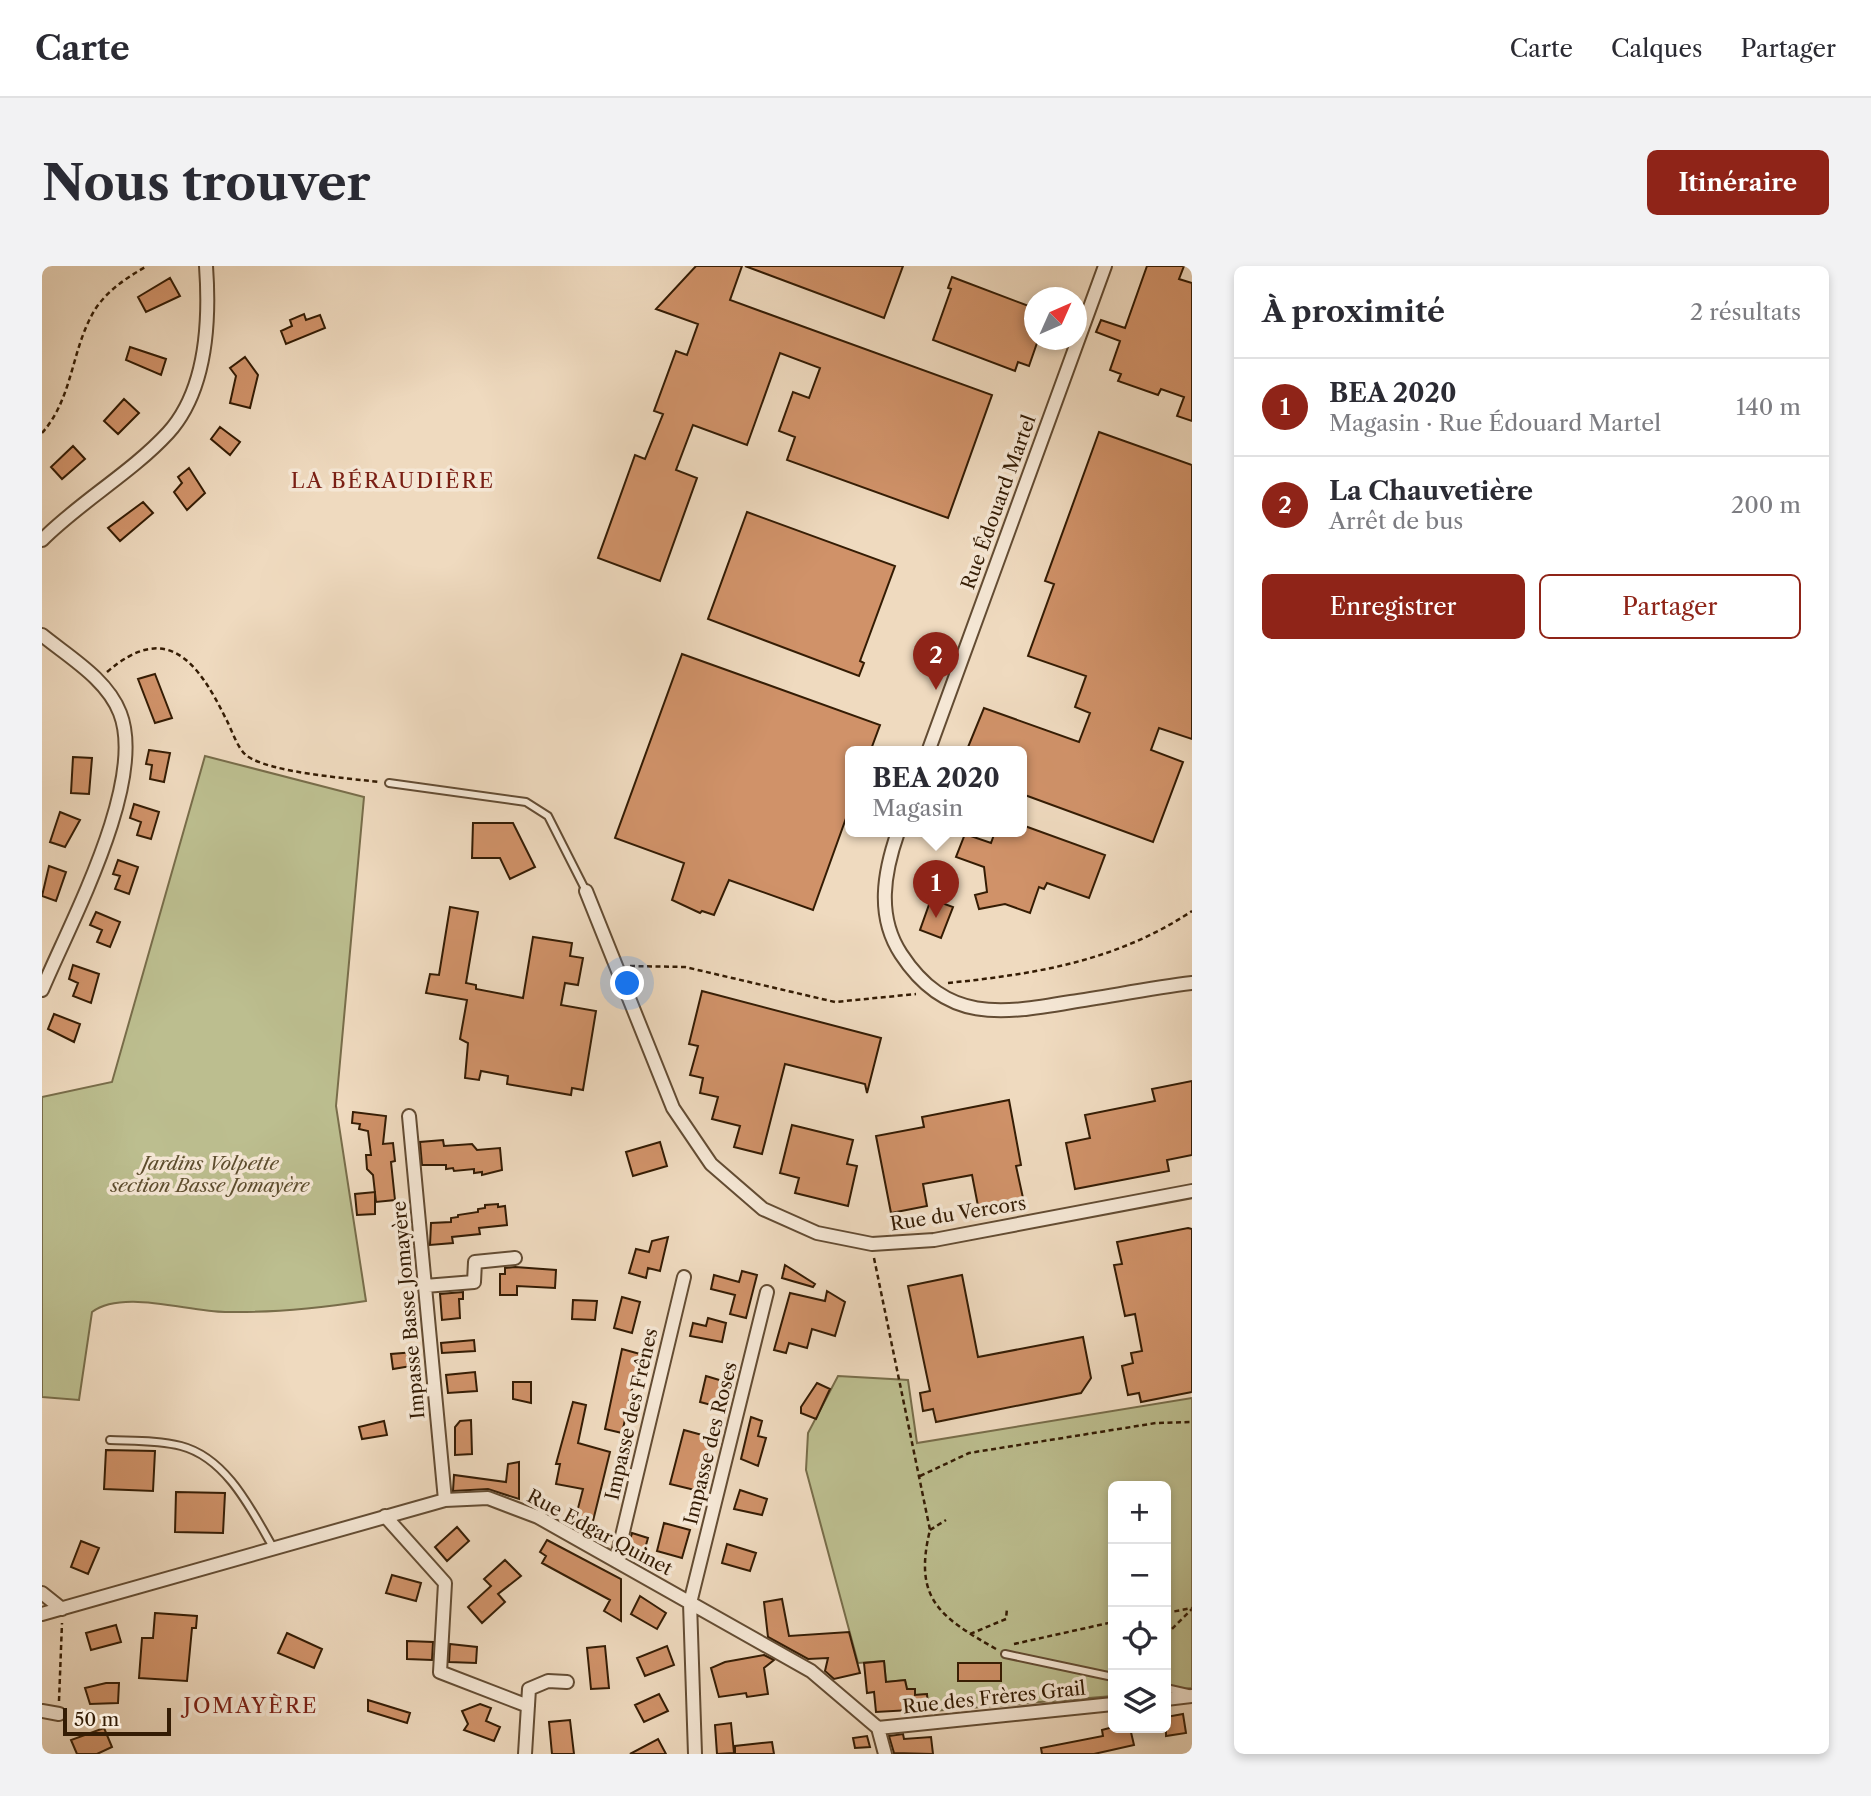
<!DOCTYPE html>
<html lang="fr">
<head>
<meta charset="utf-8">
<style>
  body { margin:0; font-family:"Libre Caslon Text",serif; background:#f2f2f3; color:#2b2b33 }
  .controls { position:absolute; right:21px; bottom:21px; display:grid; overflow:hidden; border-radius:10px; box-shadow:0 4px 10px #0003 }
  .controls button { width:63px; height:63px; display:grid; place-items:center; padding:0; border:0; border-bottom:2px solid #e1e1e2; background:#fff; color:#2b2b33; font:35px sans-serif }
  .compass { position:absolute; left:982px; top:21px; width:63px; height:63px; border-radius:50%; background:#fff; box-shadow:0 4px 10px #0003; rotate:45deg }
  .scale { position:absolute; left:21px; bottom:18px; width:108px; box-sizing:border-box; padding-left:7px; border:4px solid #341c04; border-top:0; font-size:19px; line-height:24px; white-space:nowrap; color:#341c04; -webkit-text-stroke:5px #f5e7d5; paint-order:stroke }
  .you { position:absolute; left:586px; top:718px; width:24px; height:24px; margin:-18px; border:5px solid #fff; border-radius:50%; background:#1a73e8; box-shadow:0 0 0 10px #1a73e833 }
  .badge { display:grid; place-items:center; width:46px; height:46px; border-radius:50%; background:#8f2418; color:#fff; font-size:23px; font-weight:700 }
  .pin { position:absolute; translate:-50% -58px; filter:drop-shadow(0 2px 4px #0008) }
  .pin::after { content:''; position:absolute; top:37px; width:24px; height:21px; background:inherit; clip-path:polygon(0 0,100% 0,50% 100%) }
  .popup { position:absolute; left:803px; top:480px; width:182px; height:91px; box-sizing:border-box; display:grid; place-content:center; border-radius:10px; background:#fff; filter:drop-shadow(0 2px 5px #0005); font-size:23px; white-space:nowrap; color:#7c7c81 }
  .popup b { font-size:26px; color:#2b2b33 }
  .popup::after { content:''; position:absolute; left:50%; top:100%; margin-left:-14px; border:14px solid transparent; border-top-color:#fff }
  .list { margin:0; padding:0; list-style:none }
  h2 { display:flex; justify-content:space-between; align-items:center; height:91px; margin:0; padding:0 28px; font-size:30px }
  h2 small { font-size:23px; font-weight:400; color:#7c7c81 }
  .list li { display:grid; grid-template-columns:46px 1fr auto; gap:21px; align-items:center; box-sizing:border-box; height:98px; padding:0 28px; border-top:2px solid #e1e1e2 }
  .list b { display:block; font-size:26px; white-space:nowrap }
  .list p { margin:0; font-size:23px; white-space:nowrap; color:#7c7c81 }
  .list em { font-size:23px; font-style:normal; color:#7c7c81 }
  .actions { display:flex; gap:14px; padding:21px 28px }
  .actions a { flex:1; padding:16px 0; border:2px solid #8f2418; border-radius:10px; text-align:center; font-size:24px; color:#8f2418 }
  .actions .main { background:#8f2418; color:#fff }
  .icon { flex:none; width:38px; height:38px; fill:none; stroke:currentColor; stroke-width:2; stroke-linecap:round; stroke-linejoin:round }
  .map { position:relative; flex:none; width:1150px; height:1488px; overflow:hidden; border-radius:10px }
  header { display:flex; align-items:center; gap:42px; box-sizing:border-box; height:98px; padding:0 35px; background:#fff; border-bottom:2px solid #e1e1e2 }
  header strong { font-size:33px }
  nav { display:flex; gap:38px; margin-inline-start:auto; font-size:24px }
  .intro { display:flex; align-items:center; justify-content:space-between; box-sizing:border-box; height:168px; padding:0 42px }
  h1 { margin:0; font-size:49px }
  .button { padding:18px 32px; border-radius:10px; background:#8f2418; color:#fff; font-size:24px; font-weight:700 }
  main { display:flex; gap:42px; padding:0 42px }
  aside { flex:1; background:#fff; border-radius:10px; box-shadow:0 4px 10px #0003 }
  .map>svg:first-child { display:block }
</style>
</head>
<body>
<header>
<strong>Carte</strong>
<nav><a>Carte</a><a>Calques</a><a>Partager</a></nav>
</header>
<div class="intro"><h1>Nous trouver</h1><a class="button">Itinéraire</a></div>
<main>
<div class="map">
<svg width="1150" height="1488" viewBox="0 0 1150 1488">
  <rect width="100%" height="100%" fill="#efdabf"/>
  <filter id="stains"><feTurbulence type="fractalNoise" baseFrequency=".00286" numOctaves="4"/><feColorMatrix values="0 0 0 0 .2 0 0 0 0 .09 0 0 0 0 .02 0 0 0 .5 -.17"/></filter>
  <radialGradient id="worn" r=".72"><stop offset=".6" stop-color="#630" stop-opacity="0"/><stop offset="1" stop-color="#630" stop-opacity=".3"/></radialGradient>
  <path fill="#bcbe8f" stroke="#786d4a" stroke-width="2" d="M163,490L322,531L294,840L324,1035C278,1042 230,1047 183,1046C146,1046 81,1023 50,1046L37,1134L0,1131V831L70,816Z
    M796,1110L866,1114L875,1177L1150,1132V1422L1124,1425V1220H1071V1430L891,1445L886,1443L885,1428L873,1429V1423H865L863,1414L844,1416L842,1395L816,1397L764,1204L766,1167Z"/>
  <path fill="#d09269" stroke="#341c04" stroke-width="2" d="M654,0H700L688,34L950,129L906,252L745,194L753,171L737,165L751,126L767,132L778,102L738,87L705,179L651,159L634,204L655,212L618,315L556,292L593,189L603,193L621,148L612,145L634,85L645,89L656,58L614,43Z
    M703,0H861L842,52Z
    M1105,0H1142L1137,13L1150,17V155L1135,150L1142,131L1119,123L1116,129L1076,115L1079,108L1068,104L1078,75L1054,66L1059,54L1083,62Z
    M910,11L992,42V74H996L987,100L976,96L973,105L891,74L909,23L906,22Z
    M128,12L138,30L104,46L96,31Z
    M262,48L264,54L278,49L283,62L244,78L239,65L250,60L248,54Z
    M88,81L124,93L119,109L84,94Z
    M203,91L216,109L208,142L188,137L194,110L188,102Z
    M82,133L97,147L76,168L62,155Z
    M178,161L198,176L188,189L169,173Z
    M1057,166L1150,199V473L1117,462L1109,484L1141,496L1111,576L980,528V486H924L942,442L1037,476L1048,447L1033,441L1044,410L986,390L1012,318L1003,315Z
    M31,180L43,193L20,213L9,201Z
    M147,202L163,227L145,244L132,226L140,217L136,211Z
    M101,236L111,247L78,275L66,262Z
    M705,246L853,300L818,395L822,397L817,410L666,353Z
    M640,388L838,459L828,486H808V541L771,644L687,614L672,649L660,645L658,647L630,634L642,597L573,572Z
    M113,408L130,452L113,457L96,413Z
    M107,484L128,487L122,516L108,513L110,499L104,498Z
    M31,491L50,492L47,528L29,527Z
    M92,538L117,546L109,573L95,569L99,556L88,552Z
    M18,546L38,554L23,581L8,576Z
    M431,557H471L493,601L468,613L458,592H430Z
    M980,559L1063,589L1047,632L1005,617L1002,623L997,621L988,647L963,638L937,643L933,629L945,626L942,601L914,591L923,568L949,577L953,566H980Z
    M76,594L96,601L87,628L73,623L78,610L71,608Z
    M7,600L24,606L14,635L0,630Z
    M889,633L911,641L899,672L878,664Z
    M408,641L436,646L424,717L434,719V723L481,732L491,671L530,677L528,690L541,692L536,719L523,717L519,739L554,745L541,824L530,822L529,829L465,818L466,810L439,805L437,814L423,812L426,777L418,773L425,734L384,727L388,708L397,709Z
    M54,646L78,656L68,681L55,676L60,664L48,659Z
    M31,699L57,708L49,737L31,730L36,717L27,713Z
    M660,725L839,772L825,827L823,818L743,798L720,888L692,881L698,860L670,853L676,831L658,827L661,812L648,809L656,780L647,778Z
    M12,748L38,758L32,776L6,763Z
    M1150,815V889L1125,894L1127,905L1033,923L1024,877L1048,872L1043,849L1113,835L1110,823Z
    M967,834L979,899L974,900L981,932L936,940L930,909L881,918L885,940L849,947L834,870L882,861L880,851Z
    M311,846L344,850L341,878L351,877L353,895L349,896L353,934L334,936L331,909L325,903L324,889H329L326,865L317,863L318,858L310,857Z
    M750,859L811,874L805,898L815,900L806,940L753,927L757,912L738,907Z
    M401,874L402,880L430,878L435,884L458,882L460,904L440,909V906L432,907V903L412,905L411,902L404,903V899H380L378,876Z
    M618,876L625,900L591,910L584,886Z
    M333,926V948L315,949L313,928Z
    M456,938V941L463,940L465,959L437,962L438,968L410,971L411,977L388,979L389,957L409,956V952L416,951V949L436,946V943L443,942V939Z
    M1146,962L1150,963V1126L1099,1136L1097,1127L1086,1129L1080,1100L1091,1097L1089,1087L1100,1085L1093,1048L1083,1050L1072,999L1080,998L1075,976Z
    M626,971L618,1005L606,1002L604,1012L587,1007L594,983L607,986L610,975Z
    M743,999L773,1018L771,1021L740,1012Z
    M473,1001L514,1004L513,1022L475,1020V1029H458V1008H463V1002Z
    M700,1005L715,1009L704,1052L688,1048L693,1029L669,1023L672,1009L697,1016Z
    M920,1009L936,1091L1041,1071L1049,1112L1039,1127L894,1156L891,1143L881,1145L878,1127L888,1125L866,1020Z
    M785,1025L803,1036L793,1070L770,1063L765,1082L747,1077L744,1087L732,1084L748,1027L783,1035Z
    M421,1026V1033H417L418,1052L400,1054L398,1028Z
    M580,1031L598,1036L590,1067L572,1062Z
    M531,1034L555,1035L553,1054L530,1053Z
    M666,1052L684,1057L680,1076L648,1070L651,1057L664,1060Z
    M432,1074L433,1085L400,1087L399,1077Z
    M580,1083L598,1088L580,1167L563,1163Z
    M373,1086L375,1099L351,1103L349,1088Z
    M433,1106L435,1125L406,1127L404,1109Z
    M664,1110L684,1116L677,1141L658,1136Z
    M471,1116H489V1137L471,1133Z
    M775,1117L788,1123L774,1153L759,1147V1141Z
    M531,1136L544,1139L536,1177L568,1186L550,1259L533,1254L541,1223L514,1218L518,1198H514Z
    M709,1151L720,1155L716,1170L724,1172L716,1200L699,1193Z
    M429,1154L430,1188L413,1189V1161L418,1155Z
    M342,1155L345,1169L320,1173L317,1161Z
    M642,1164L671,1172L657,1225L628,1218Z
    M64,1184L113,1185L111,1225L62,1223Z
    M477,1196V1233L446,1223L411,1225L412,1209L464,1216L466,1198Z
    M698,1224L725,1233L720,1249L692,1243Z
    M134,1226L183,1227L181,1267L133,1266Z
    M622,1257L648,1264L640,1292L615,1285Z
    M415,1261L427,1275L405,1295L393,1281Z
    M590,1267L606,1272L600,1293L584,1289Z
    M505,1274L579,1313V1355L562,1345L568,1334L500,1297L504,1290L498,1286Z
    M39,1275L57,1282L46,1308L29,1301Z
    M685,1278L714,1287L708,1305L680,1297Z
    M463,1294L479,1310L456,1328L463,1336L440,1357L426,1341L449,1320L442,1313Z
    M350,1309L379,1317L374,1335L344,1327Z
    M598,1330L624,1347L615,1363L589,1348Z
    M740,1333L747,1370L807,1366L818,1407L792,1413L783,1405L786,1392L766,1393L726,1371L722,1336Z
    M113,1347L155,1350L154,1362H150L145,1415L97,1412L100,1372H111Z
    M74,1359L79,1376L49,1384L44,1367Z
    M245,1367L280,1383L272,1402L236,1387Z
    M365,1375L391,1376L390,1394L365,1393Z
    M408,1378L435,1381L434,1397L407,1396Z
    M563,1380L567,1422L549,1423L545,1382Z
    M625,1380L632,1399L603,1410L595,1392Z
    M722,1389L732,1394L722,1402L726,1428L705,1431L704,1427L677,1431L669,1402L683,1396Z
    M842,1395L844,1416L863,1414L865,1423H873V1429L885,1428L886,1443L834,1446L832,1426L825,1427L822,1397Z
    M916,1397H959V1415H916Z
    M64,1417H77L76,1437L48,1438L43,1422Z
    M617,1428L626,1445L602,1456L593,1439Z
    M326,1434L368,1447L365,1457L326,1445Z
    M438,1438L449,1442L444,1455L458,1461L452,1475L422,1464L426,1458L420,1445Z
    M1141,1448L1144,1467L1124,1470V1451Z
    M528,1454L532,1488H510L507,1456Z
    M689,1457L692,1487L675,1488L673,1459Z
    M1071,1461L1088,1462L1092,1479L1052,1488H1000L999,1482L1061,1470L1060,1464Z
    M62,1462L70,1481L55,1488H35L29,1474Z
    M861,1468L862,1473L889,1471L891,1488L852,1487L847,1470Z
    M825,1470L828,1481L813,1482L811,1472Z
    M616,1473L624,1488H588Z
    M730,1476L732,1488H693V1480Z"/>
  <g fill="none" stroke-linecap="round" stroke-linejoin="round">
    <g stroke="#634c33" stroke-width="10">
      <path id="service" d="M347,517L484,536L506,550L544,625
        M68,1174C91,1175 116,1174 139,1180C185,1192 210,1245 232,1283
        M963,1388L1071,1411
        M1124,1422L1146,1427"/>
    </g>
    <g stroke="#634c33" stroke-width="16">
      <path id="minor" d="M0,274C39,235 89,207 126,167C165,124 168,55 164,0
        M0,369C27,391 65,413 78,447C105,516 28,657 0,724
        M886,486L1063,0
        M856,566C842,606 834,650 859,688C904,757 959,748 1029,736C1069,730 1110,722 1150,717
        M544,625L631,842L669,898L721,943L775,967L830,978L892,974L1150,925
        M367,850L403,1234
        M383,1020L432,1016L433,996L473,992
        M343,1250L403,1317L398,1406L486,1440
        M574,1295L642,1011
        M0,1327L20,1343
        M0,1348L403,1234L446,1232L496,1251L769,1405L836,1462L843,1488
        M1124,1433L1150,1430
        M0,1445L17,1448
        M836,1462L1071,1438
        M483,1488L487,1423L506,1415L525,1416
        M653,1488L648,1337L725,1026"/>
    </g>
    <path stroke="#341c04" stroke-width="2.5" stroke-dasharray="5 3.5" stroke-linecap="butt" d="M0,167C32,131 29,81 54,42C67,23 86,11 105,0
      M65,406C125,354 156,396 184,453C190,464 195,482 205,490C230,507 305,512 337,516
      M588,700L643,701L793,736L874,728
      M906,717C994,708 1075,695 1150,645
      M832,992L888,1264C871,1333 898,1351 954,1383
      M878,1210L927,1187L1114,1157L1150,1156
      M888,1264L904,1254
      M1124,1347L1150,1342
      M928,1368L964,1353L965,1342
      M1124,1369L1150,1343
      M972,1378L1071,1356
      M17,1435L20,1357"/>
    <use href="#service" stroke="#f5e7d5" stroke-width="6"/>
    <use href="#minor" stroke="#f5e7d5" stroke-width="12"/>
  </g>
  <g text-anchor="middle" stroke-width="7" stroke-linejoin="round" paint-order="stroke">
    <g font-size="19" fill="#341c04" stroke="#f5e7d5">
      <text transform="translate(956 236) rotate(-70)" y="7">Rue Édouard Martel</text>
      <text transform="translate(916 947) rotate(-9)" y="7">Rue du Vercors</text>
      <text transform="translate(366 1044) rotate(-95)" y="7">Impasse Basse Jomayère</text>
      <text transform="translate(589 1148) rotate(-77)" y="7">Impasse des Frênes</text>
      <text transform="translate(668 1177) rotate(-76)" y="7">Impasse des Roses</text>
      <text transform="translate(558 1266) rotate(28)" y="7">Rue Edgar Quinet</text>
      <text transform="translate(952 1431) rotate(-6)" y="7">Rue des Frères Grail</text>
    </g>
    <g font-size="19" font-style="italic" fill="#5d4d2e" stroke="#f5e7d5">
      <text x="168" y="904">Jardins Volpette<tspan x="168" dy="22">section Basse Jomayère</tspan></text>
    </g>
    <g font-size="21" letter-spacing="2" fill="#7a1f14" stroke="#f5e7d5">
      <text x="351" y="222">LA BÉRAUDIÈRE</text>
      <text x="209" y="1447">JOMAYÈRE</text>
    </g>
  </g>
  <rect width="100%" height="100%" filter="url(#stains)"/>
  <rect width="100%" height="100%" fill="url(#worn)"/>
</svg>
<div class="controls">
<button>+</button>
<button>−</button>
<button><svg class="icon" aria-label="locate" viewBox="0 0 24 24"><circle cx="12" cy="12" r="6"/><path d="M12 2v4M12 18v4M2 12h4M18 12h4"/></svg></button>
<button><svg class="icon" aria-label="layers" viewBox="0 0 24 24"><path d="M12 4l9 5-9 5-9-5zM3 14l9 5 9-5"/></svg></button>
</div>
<svg class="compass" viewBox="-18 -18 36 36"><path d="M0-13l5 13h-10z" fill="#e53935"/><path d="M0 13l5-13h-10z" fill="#7c7c81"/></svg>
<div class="scale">50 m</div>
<div class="you"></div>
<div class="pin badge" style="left:894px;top:652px">1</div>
<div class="popup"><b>BEA 2020</b>Magasin</div>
<div class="pin badge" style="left:894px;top:424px">2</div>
</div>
<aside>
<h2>À proximité<small>2 résultats</small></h2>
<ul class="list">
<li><span class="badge">1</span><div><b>BEA 2020</b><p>Magasin · Rue Édouard Martel</p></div><em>140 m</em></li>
<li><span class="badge">2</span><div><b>La Chauvetière</b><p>Arrêt de bus</p></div><em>200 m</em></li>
</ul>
<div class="actions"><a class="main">Enregistrer</a><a>Partager</a></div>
</aside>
</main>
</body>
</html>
